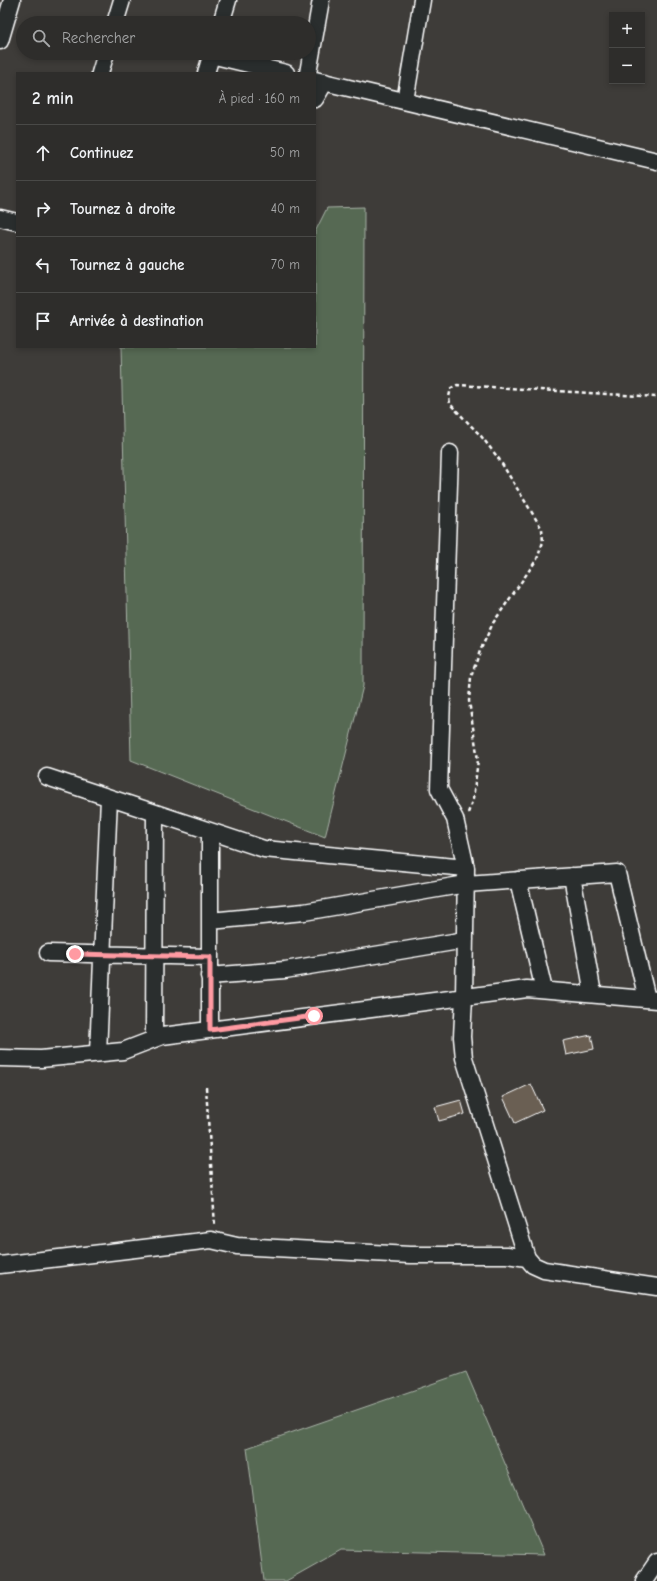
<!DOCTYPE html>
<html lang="fr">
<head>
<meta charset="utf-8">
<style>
  body { margin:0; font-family:"Comic Neue",sans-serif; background:#3a3937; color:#f1f3f6 }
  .controls { position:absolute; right:12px; top:12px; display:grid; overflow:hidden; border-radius:0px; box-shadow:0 2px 6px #0003 }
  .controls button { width:36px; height:36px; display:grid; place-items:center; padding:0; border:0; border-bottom:1px solid #494947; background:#2e2d2b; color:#f1f3f6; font:20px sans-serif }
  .stop { position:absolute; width:12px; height:12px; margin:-9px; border:3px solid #ff9aa2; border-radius:50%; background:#fff }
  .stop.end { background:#ff9aa2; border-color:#fff; box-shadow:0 1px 4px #0008 }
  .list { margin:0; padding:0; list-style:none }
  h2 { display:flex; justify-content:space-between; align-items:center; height:52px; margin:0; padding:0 16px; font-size:17px }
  h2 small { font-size:13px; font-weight:400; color:#a7a8a9 }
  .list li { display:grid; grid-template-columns:26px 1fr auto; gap:12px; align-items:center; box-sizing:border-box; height:56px; padding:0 16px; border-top:1px solid #494947 }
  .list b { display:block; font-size:15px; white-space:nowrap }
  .list em { font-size:13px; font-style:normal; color:#a7a8a9 }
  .icon { flex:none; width:22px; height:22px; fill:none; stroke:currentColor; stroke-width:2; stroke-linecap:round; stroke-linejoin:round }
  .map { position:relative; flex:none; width:657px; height:1581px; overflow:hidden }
  .search { position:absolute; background:#2e2d2b; box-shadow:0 2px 6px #0003; left:16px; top:16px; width:300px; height:44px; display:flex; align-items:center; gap:10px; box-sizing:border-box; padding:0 14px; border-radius:22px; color:#a7a8a9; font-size:15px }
  .panel { position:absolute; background:#2e2d2b; box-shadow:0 2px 6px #0003; left:16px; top:72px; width:300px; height:276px; border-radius:0px }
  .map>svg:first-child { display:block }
</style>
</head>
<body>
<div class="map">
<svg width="657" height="1581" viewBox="0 0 657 1581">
  <rect width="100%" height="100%" fill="#3e3c39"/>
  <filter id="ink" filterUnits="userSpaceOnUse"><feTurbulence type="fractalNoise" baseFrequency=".025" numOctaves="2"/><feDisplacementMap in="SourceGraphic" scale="8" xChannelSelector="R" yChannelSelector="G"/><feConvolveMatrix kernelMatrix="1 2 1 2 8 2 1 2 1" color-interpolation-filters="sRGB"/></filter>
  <g filter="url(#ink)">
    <path fill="#566953" stroke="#aab4a9" d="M364,207L363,686L325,837L131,760L121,347H315V232L327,208Z
      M466,1372L544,1555L341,1550L286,1581H264L247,1448Z"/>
    <path fill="#6b5f52" stroke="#fff" d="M591,1035L594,1049L566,1055L563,1041Z
      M531,1084L543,1110L515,1123L503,1097Z
      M461,1100L465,1114L439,1121L435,1107Z"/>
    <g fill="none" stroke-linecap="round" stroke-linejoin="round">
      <g stroke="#fff" stroke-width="19">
        <path id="minor" d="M115,23L122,0
          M221,23L228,0
          M0,41L12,0
          M211,55L286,73
          M100,73L106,53
          M206,73L212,53
          M308,73L321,0
          M315,80L657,161
          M315,99L325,82
          M405,101L422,0
          M0,218L17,222
          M450,453L439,789L455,819L466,868L464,997L462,1037L464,1058L527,1258
          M47,777L264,849L466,868
          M572,876L593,994
          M518,880L544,990
          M210,921L304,912L466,884L617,873L647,999
          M48,953L209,957
          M209,976L285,970L465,940
          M210,1030V831
          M154,1039L155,813
          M98,1053L109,798
          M0,1058L41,1059L123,1051L162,1036L527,989L657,1000
          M0,1265L211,1240L237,1246L410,1255H507L527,1258L533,1265L544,1270L657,1287
          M644,1581L657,1562"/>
      </g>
      <path stroke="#fff" stroke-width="2.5" stroke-dasharray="4 3" stroke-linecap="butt" d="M468,813L473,799L478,760L469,701L471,677L480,651L493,623L537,559L543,542L542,529L499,459L481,436L450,404L449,397L451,388L457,385L657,397
        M206,1087L215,1226"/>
      <use href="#minor" stroke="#2a2d2e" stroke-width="16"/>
    </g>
  </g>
  <g fill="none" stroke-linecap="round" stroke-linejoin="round" filter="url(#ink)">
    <path stroke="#ff9aa2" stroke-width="5" d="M75,954L210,957V1030L314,1016"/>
  </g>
</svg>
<div class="controls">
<button>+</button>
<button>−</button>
</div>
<div class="stop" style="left:314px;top:1016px"></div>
<div class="stop end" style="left:75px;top:954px"></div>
<div class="search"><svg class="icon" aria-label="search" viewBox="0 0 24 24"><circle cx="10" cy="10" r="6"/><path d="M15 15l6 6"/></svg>Rechercher</div>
<section class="panel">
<h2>2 min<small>À pied · 160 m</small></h2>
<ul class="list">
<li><svg class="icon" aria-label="ahead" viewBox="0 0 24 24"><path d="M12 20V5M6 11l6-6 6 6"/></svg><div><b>Continuez</b></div><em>50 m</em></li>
<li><svg class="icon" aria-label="right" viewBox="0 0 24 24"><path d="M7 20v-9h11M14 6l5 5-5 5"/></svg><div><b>Tournez à droite</b></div><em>40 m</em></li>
<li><svg class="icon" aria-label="left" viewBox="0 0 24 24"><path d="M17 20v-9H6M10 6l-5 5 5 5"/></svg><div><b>Tournez à gauche</b></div><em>70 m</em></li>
<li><svg class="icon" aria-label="arrive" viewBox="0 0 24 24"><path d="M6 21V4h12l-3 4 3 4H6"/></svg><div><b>Arrivée à destination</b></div></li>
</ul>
</section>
</div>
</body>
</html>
